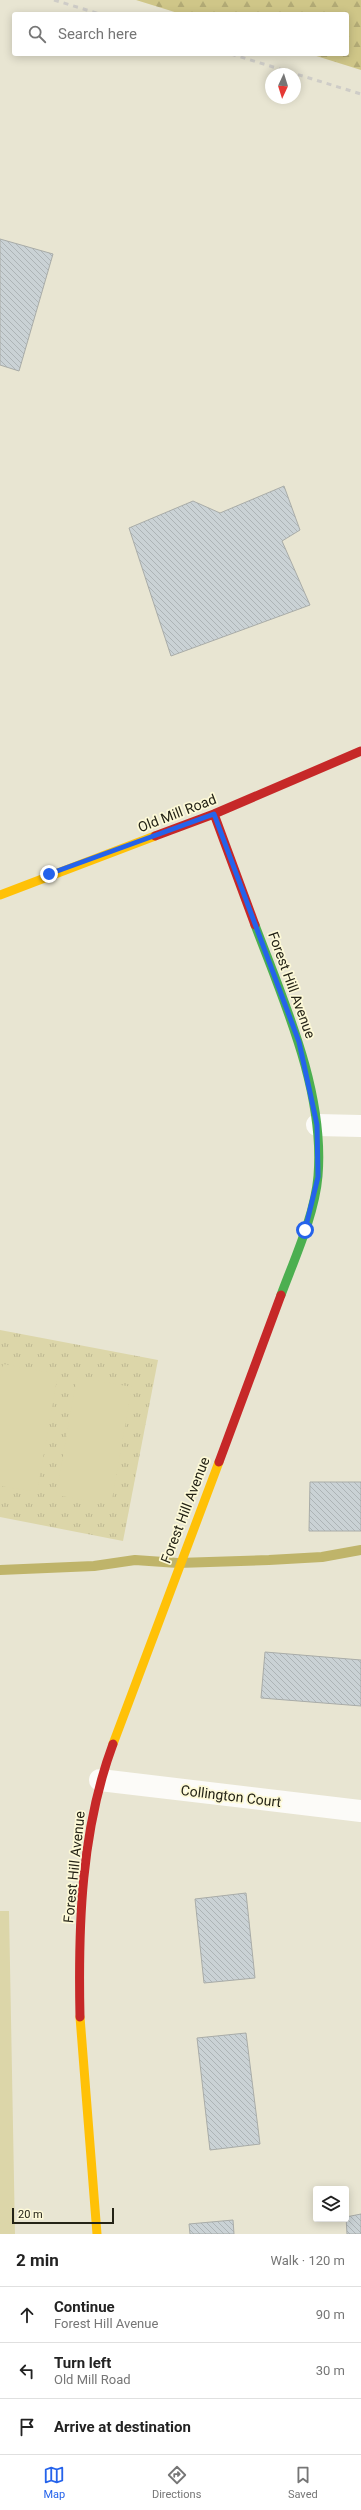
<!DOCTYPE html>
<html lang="en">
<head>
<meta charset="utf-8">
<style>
  body { margin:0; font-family:Roboto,sans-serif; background:#f6f6f6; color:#222 }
  .controls { position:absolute; right:12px; bottom:12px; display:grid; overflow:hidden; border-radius:4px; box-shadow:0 2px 10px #0003 }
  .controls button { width:36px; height:36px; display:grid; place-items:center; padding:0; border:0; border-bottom:1px solid #e0e0e0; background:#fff; color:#222; font:20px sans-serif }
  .compass { position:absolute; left:265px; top:68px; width:36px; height:36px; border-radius:50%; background:#fff; box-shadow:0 2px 10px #0003; rotate:184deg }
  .scale { position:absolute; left:12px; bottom:10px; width:102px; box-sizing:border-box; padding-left:4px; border:2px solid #242316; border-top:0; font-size:11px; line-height:14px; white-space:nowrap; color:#242316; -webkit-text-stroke:3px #fdf9d7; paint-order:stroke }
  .stop { position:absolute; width:12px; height:12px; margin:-9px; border:3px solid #2563eb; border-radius:50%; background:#fff }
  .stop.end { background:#2563eb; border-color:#fff; box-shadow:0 1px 4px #0008 }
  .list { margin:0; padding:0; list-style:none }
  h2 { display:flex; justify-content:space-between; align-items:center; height:52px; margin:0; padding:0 16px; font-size:17px }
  h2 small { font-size:13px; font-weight:400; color:#767676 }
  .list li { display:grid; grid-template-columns:26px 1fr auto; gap:12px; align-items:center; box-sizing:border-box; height:56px; padding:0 16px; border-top:1px solid #e0e0e0 }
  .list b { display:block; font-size:15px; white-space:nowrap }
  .list p { margin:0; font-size:13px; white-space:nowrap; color:#767676 }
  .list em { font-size:13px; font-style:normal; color:#767676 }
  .icon { flex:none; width:22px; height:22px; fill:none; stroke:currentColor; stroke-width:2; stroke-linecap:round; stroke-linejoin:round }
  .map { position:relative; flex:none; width:361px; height:2234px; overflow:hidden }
  .search { position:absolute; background:#fff; box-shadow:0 2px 10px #0003; left:12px; right:12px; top:12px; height:44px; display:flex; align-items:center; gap:10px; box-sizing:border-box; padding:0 14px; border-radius:4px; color:#767676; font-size:15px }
  .sheet { height:220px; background:#fff }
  nav { display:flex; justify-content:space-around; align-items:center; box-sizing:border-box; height:56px; border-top:1px solid #e0e0e0; background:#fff; font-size:11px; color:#767676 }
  nav a { display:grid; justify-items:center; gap:2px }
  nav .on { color:#2563eb }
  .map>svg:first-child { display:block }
</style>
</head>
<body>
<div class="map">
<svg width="361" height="2234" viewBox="0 0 361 2234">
  <defs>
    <pattern id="forest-firs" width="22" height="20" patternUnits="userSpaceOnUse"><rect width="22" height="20" fill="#cfc688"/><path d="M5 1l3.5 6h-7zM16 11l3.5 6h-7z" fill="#b2aa75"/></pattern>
    <pattern id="park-tufts" width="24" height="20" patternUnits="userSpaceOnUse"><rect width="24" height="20" fill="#dcd6a9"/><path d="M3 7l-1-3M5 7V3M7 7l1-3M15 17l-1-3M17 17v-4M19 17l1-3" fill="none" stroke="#bdb791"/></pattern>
    <pattern id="building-back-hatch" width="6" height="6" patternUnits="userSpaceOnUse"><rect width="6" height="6" fill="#cad2d5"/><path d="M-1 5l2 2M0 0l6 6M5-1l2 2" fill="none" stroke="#adb4b6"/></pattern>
  </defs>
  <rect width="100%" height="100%" fill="#e8e5d2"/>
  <path fill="url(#forest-firs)" d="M136,0H361V70L310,54H347V14H181Z"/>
  <path fill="url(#park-tufts)" d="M0,1330L158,1360L123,1541L0,1517Z"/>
  <path fill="#dcd6a9" d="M3,1364L58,1374L37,1492L0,1486V1379Z
    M77,1377L132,1387L111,1505L56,1495Z
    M0,1911H9L15,2234H0Z"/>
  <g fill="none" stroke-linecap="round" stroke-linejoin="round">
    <path stroke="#bfb46a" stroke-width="10" d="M0,1570L94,1566L135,1560L178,1563L269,1560L322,1557L361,1550"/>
  </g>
  <path fill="url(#building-back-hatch)" stroke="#a9aca8" d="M0,239L53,254L19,371L0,365Z
    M284,486L300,530L282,541L310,605L171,656L129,528L193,501L220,513Z
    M310,1482H361V1531H309Z
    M265,1652L361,1660V1706L261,1698Z
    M246,1893L255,1978L204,1983L195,1899Z
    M246,2033L260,2144L210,2150L197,2038Z
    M361,2214V2234H347L346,2217Z
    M233,2220L234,2234H190L189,2224Z"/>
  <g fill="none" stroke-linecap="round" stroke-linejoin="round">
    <path stroke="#fcfbf8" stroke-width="22" d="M317,1125L361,1126
      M100,1780L361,1811"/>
    <path stroke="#4caf50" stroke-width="9" d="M255,925C284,1002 325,1092 318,1176C315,1214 294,1260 281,1295"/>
    <path stroke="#ffc107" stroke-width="9" d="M0,895L155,836
      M113,1744L219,1462
      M80,2017L97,2234"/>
    <path stroke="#c62828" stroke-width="9" d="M214,814L255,925
      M155,836L214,814L361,751
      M219,1462L281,1295
      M80,2017C78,1925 81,1830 113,1744"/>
    <path stroke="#ceccc7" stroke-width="3" stroke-dasharray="5 5" stroke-linecap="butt" d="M54,0L100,14
      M231,54L361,94"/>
  </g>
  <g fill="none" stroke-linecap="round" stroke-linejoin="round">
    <path stroke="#2563eb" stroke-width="5" d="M49,874L214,814L299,1042L311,1097L317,1125L318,1177L305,1230"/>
  </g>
  <g text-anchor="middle" stroke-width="3.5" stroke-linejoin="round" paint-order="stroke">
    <g font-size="14" fill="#242316" stroke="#fdf9d7">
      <text transform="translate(177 813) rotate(-21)" y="5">Old Mill Road</text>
      <text transform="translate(292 985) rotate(70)" y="5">Forest Hill Avenue</text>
      <text transform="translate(185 1510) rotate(-69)" y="5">Forest Hill Avenue</text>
      <text transform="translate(231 1796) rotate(7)" y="5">Collington Court</text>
      <text transform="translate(74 1867) rotate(-84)" y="5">Forest Hill Avenue</text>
    </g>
  </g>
</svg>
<div class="controls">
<button><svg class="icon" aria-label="layers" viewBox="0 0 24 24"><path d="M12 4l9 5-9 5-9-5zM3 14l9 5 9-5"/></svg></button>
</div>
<svg class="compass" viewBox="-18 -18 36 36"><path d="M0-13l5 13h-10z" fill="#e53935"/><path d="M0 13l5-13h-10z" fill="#767676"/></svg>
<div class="scale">20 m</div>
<div class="stop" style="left:305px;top:1230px"></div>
<div class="stop end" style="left:49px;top:874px"></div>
<div class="search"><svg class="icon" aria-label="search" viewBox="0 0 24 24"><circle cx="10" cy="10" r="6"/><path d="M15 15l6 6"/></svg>Search here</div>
</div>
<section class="sheet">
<h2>2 min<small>Walk · 120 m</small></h2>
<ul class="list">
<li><svg class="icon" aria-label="ahead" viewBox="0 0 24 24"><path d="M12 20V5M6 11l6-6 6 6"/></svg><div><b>Continue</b><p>Forest Hill Avenue</p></div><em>90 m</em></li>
<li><svg class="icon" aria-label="left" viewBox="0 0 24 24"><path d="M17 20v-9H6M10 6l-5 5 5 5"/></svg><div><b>Turn left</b><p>Old Mill Road</p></div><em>30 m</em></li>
<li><svg class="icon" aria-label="arrive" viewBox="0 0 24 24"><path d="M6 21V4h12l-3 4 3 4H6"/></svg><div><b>Arrive at destination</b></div></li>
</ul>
</section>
<nav>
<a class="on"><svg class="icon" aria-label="map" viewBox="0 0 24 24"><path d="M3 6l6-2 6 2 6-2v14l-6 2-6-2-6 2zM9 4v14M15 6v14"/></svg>Map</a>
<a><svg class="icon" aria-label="directions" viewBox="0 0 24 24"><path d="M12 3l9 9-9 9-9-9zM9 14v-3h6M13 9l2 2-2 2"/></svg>Directions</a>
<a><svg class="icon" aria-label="saved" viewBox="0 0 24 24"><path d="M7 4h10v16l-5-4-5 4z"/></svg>Saved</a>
</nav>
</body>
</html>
